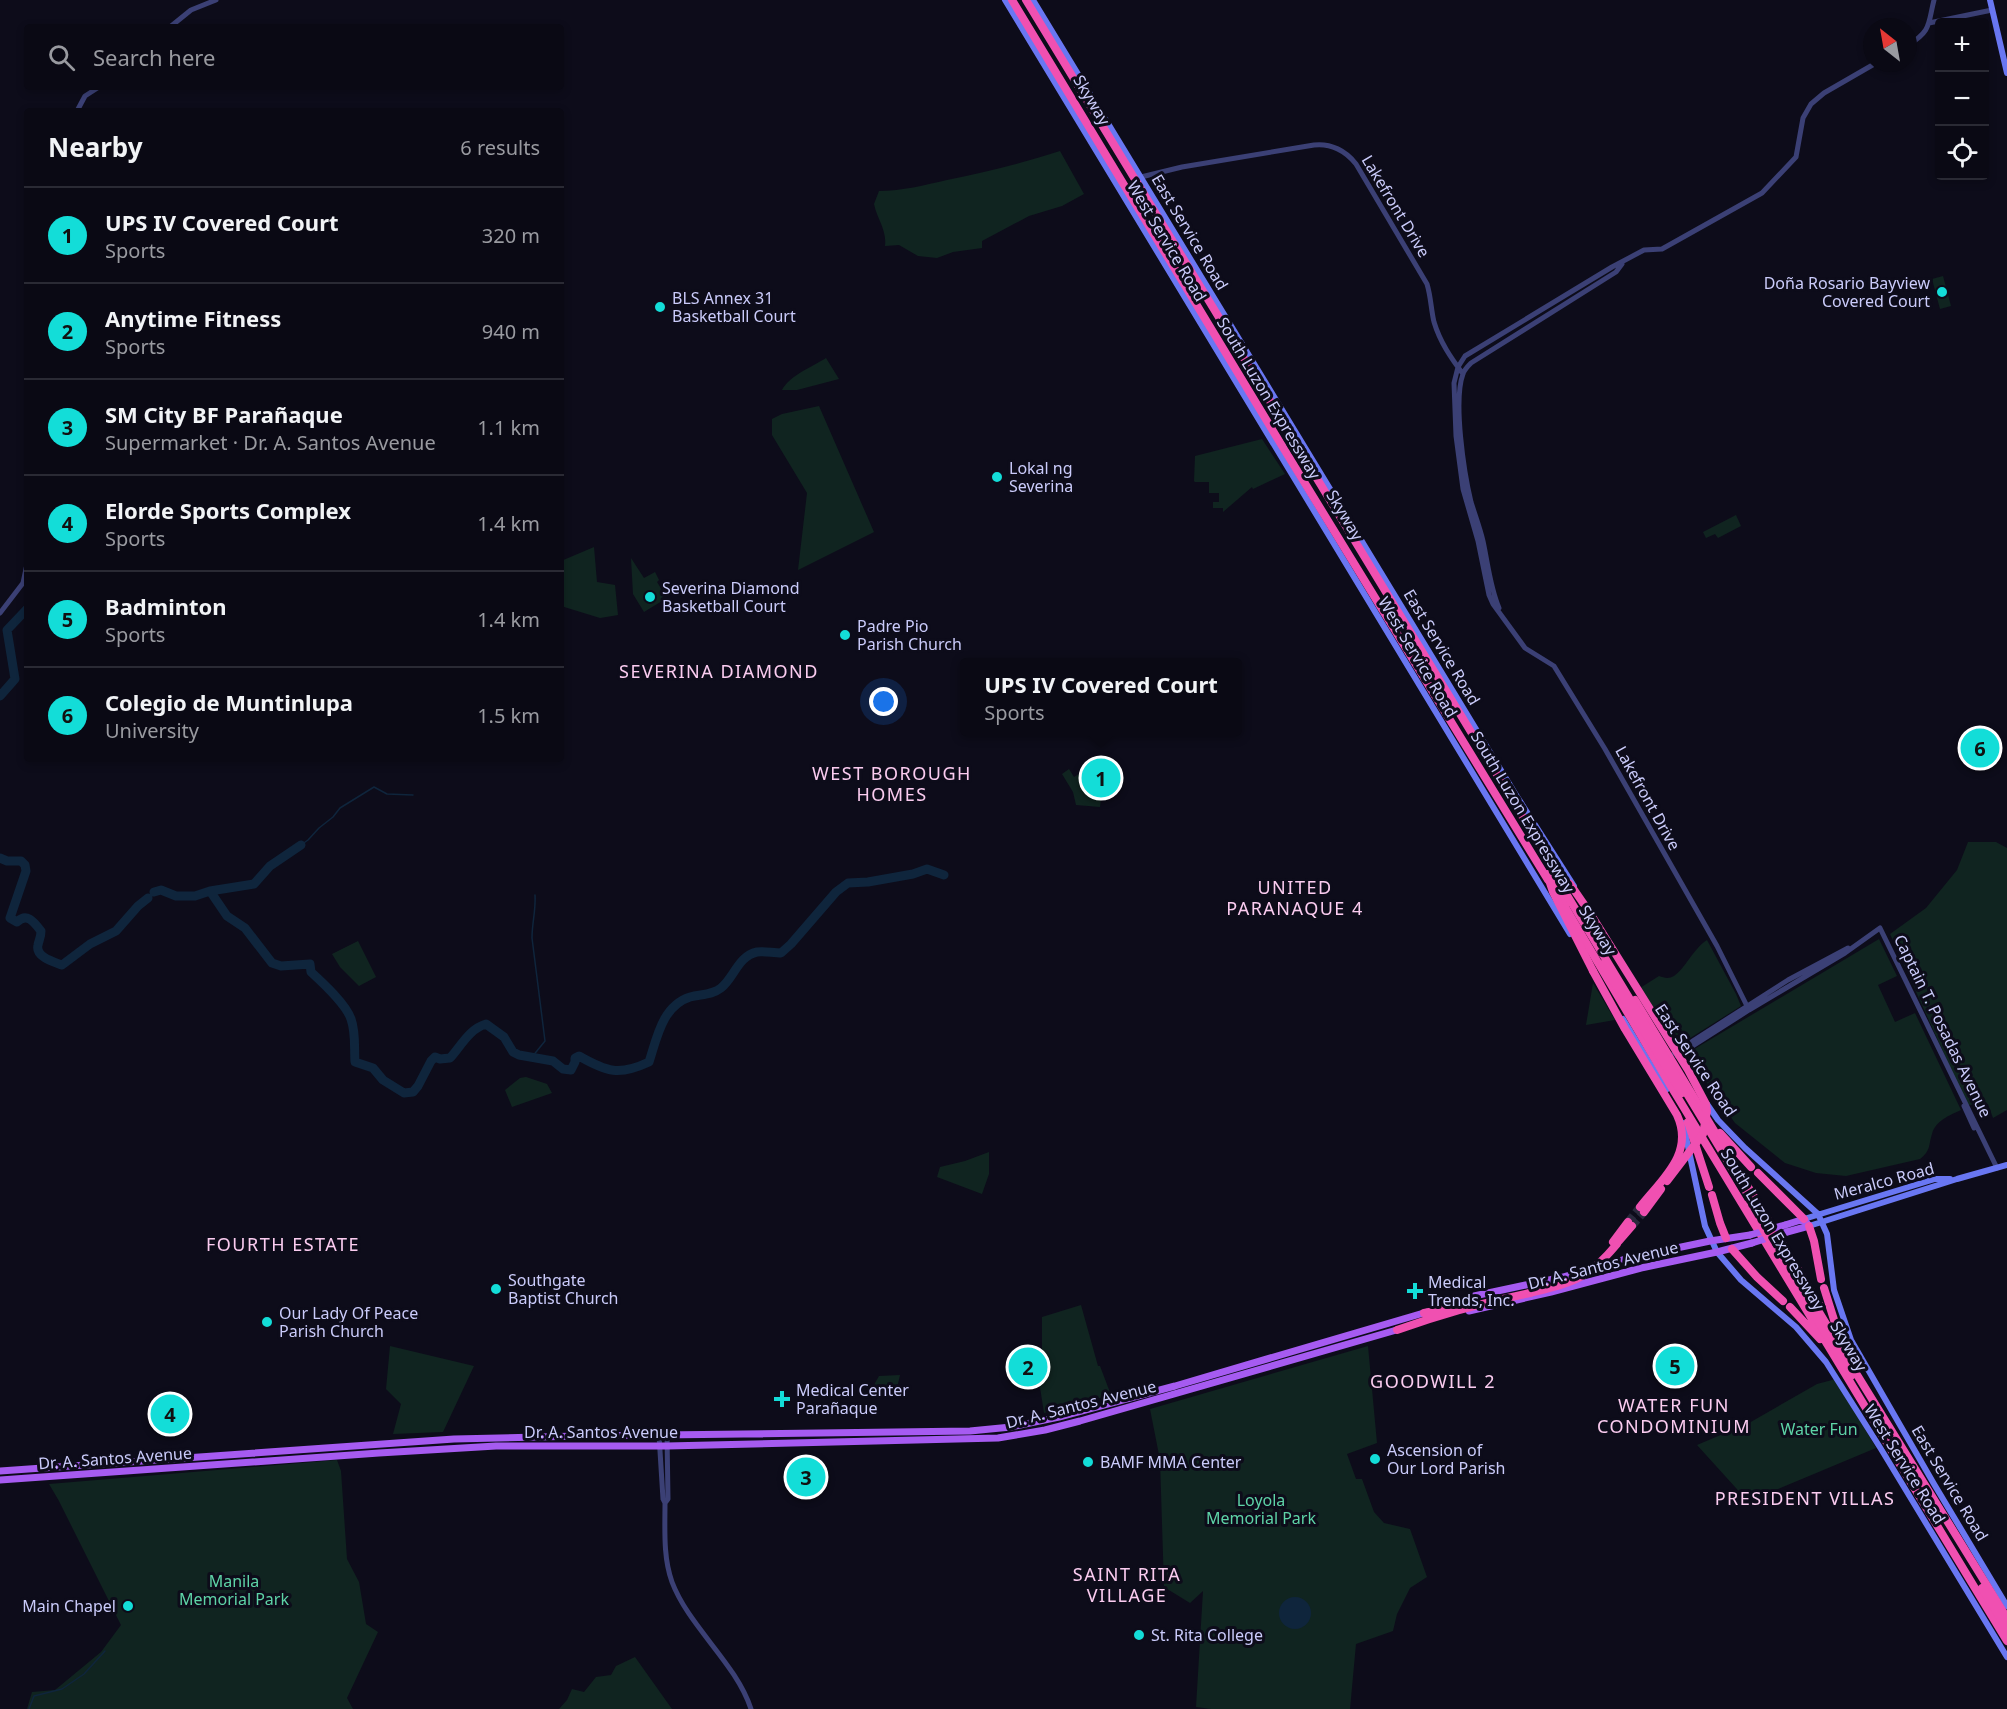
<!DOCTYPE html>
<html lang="en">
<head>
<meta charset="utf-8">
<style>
  body { margin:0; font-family:"Noto Sans",sans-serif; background:#13121d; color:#f1f3f6 }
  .controls { position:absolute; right:18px; top:18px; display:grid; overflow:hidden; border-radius:6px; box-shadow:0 3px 9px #0003 }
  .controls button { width:54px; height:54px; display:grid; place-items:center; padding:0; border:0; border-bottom:2px solid #2a2a34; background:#0a0914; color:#f1f3f6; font:30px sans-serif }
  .compass { position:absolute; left:1863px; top:18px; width:54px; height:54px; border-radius:50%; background:#0a0914; box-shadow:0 3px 9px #0003; rotate:329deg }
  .you { position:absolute; left:884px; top:702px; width:21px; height:21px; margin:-15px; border:4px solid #fff; border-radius:50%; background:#1a73e8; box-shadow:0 0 0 9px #1a73e833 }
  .badge { display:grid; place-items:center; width:39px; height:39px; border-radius:50%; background:#13ddd8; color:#111; font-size:20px; font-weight:700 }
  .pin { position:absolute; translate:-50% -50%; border:3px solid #fff; box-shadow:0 2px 6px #0006 }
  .popup { position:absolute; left:960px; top:658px; width:282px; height:78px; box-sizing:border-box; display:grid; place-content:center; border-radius:6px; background:#0a0914; filter:drop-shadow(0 2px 4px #0005); font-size:20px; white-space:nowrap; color:#999aa0 }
  .popup b { font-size:22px; color:#f1f3f6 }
  .popup::after { content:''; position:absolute; left:50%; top:100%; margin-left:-12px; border:12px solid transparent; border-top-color:#0a0914 }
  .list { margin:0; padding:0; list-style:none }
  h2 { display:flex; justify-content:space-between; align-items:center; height:78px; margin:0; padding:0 24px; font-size:26px }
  h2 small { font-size:20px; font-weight:400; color:#999aa0 }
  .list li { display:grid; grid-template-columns:39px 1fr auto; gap:18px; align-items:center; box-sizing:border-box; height:96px; padding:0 24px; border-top:2px solid #2a2a34 }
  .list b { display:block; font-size:22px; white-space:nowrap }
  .list p { margin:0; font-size:20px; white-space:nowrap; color:#999aa0 }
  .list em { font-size:20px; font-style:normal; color:#999aa0 }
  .icon { flex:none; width:33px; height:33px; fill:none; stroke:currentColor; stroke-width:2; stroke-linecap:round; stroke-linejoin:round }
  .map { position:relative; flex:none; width:2007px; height:1709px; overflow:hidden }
  .search { position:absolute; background:#0a0914; box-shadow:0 3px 9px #0003; left:24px; top:24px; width:540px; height:66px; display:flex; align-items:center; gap:15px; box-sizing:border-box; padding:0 21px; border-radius:6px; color:#999aa0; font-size:22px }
  .panel { position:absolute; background:#0a0914; box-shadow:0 3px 9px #0003; left:24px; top:108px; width:540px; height:654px; border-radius:6px }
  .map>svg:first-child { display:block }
</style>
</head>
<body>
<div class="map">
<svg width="2007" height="1709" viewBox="0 0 2007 1709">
  <rect width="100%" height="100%" fill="#0d0c1a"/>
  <path fill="#102420" d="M1060,151L1084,194L1062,206L1029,216L982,241V248L953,252L937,258L918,256L899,245L885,246C887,230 877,219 874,204L879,191C902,191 925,185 947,180C986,172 1023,163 1060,151Z
    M1943,276L1951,306L1940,309L1932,279Z
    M826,358L839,379L797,390H782C790,375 812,367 826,358Z
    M819,406L874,532L798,570L807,493L772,435V419L782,414Z
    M1262,439L1285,474L1253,489L1252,487L1223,512V508H1213V502H1219V493H1209V482H1195L1194,481L1195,456Z
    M1736,515L1741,526L1718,538L1715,534L1706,538L1703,532Z
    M594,547L597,582L615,585L618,615L600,618L561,606V561Z
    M631,558L644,578L655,572L659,580L657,582L667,598L644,612L633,594Z
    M1069,769L1074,777L1084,771L1101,798L1100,807L1076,805L1073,792L1062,774Z
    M1968,842H1996L2007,848V1110L1993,1118L1988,1104L1967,1105L1890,934L1926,908L1957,870Z
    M1879,939L1897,976L1878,985L1895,1022L1915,1013L1961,1110C1950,1115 1935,1121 1932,1134C1928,1147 1931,1150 1920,1159L1846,1176L1816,1173L1785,1163L1735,1123L1686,1054Z
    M1707,940L1736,994L1741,1006L1676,1047L1640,988L1659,976C1664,978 1669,979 1674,976C1685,969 1693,949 1707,940Z
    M358,941L376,977L359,986L340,967L332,954Z
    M1593,983L1615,1020L1586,1025Z
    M526,1077L547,1084L552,1093L512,1107L505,1090L520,1078Z
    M989,1152V1174L982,1194L937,1177L940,1167L965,1161Z
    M1081,1305L1098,1366H1100L1111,1395L1044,1413L1037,1368L1042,1366V1317Z
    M390,1346L474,1366L443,1432L393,1434L401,1404L386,1389Z
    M1368,1346L1377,1443L1347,1454L1356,1479H1362L1374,1512L1384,1523L1410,1529L1427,1577L1410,1588L1397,1614L1393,1631L1356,1644L1350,1709H1211L1196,1707L1203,1591L1190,1603L1164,1587L1160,1460L1150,1409Z
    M900,1375L895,1397L871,1393V1390L879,1376Z
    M1836,1379L1876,1448L1754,1499L1745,1498L1697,1445L1749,1423L1817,1384Z
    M337,1460L341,1471L347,1559L359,1582L366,1624L378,1632L347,1698L353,1709H27L32,1692L55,1690L101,1652L121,1625L59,1501L49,1484Z
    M635,1657L672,1709H559L567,1700L572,1689L584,1692L596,1677L611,1675L616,1666Z"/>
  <path fill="#0f253c" d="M1279 1613a16 16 0 1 1 32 0a16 16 0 1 1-32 0Z"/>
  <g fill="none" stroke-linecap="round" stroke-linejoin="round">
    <path stroke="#0f253c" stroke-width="1.5" d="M301,845L308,840L319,828L333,817L340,808L374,787L387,794L413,795
      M532,1057L545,1041L532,938C532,923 536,910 535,895
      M29,1709L34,1696L62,1689L84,1674L105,1651"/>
    <path stroke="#0f253c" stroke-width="9" d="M0,696L15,679L7,630L27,609
      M0,858L7,861H21L25,865L26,871L10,918L17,922C27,912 34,922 41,931C41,937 39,940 38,945C35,957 54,962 62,965L90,944L116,931L138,906L148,898
      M210,891L227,916L245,928L272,963L281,966L310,964L311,972C323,983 346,1004 351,1019C356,1033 354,1048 355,1062L373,1068L383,1080L404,1093L413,1092L418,1086L431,1061L435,1057L440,1059L450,1058C461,1046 469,1029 486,1024L504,1037L513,1052L519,1055L553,1061L563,1069L571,1070L575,1062V1058L579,1056C607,1072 619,1076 649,1062C657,1038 662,1006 690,997C701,994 712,995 721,988C734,978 738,956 757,952C764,951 773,953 781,953L791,944L836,892L848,883L868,882L913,874L927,869L944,875
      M154,892L161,890L176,896H195L210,891L254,884L270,866L301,845"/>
    <path stroke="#29293c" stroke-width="8" stroke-dasharray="8 4" stroke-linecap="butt" d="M1628,1222L1640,1207
      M1632,1226L1644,1212"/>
    <path stroke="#3b4075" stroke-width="5" d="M1929,23L1992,10
      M170,27L191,10L216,0
      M1908,45C1932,31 1928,23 1934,0
      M77,111L85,96L99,87
      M1141,177L1182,167L1314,145C1331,143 1346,151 1356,164L1427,284C1431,297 1431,310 1434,322C1440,342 1451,358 1463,374
      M1499,608C1490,587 1488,564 1483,541C1480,528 1475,515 1471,502C1464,473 1453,401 1463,374C1464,370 1468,366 1471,363L1616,272L1622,264
      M0,613L23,583L27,564
      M1749,1010L1717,946L1605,749L1554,666L1525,648L1493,604L1489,595L1478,541L1463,489L1456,436L1454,383L1458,367L1465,356L1612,267L1644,250L1662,249L1762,193L1796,157L1803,118L1811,104L1824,93L1876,63
      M1674,1053L1788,980L1848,948
      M1677,1056L1749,1010L1845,953L1880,928L1997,1168
      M1964,1106L1974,1128
      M659,1435L663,1499L665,1503
      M667,1435L668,1499L665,1503C665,1529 663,1557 672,1582C689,1627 736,1663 751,1709"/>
    <path stroke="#6977f2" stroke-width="6" d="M1005,0L1570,934
      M1033,0L1516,795L1574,886
      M1990,0L2007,73
      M1623,1019L1666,1090
      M1707,1104L1718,1120L1745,1148L1818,1214L1827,1234L1834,1290L1851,1340L1934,1484L2007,1606
      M1683,1123L1705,1226L1717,1252L1741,1280L1796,1327L1826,1362L1881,1449L2007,1657
      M1804,1219L1935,1179H1950
      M1809,1226L1957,1179L2007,1165"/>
    <path stroke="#a65bf1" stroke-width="7" d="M1785,1225L1804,1219L1809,1226L1787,1232
      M1438,1308L1474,1296L1563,1277L1629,1258L1710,1241L1750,1235
      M1469,1311L1551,1292L1641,1268L1717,1252L1752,1243
      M0,1471L454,1439L579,1436L970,1431L1011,1427L1059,1417L1175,1386L1427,1312
      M0,1480L379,1453L496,1446H667L998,1438L1045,1430L1080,1421L1400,1329"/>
    <path stroke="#f050b1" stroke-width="8" d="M1012,0L1287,454L1548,880
      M1026,0L1558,875
      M1550,878L1566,903
      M1561,900L1672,1088L2007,1641
      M1593,971L1625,1029L1677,1115C1695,1154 1661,1180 1640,1207
      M1635,1000L1820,1306
      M1688,1122L1709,1187
      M1720,1133L1751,1167
      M1758,1173L1804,1219
      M1712,1195L1720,1223L1726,1238
      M1644,1212L1661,1189
      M1809,1226L1814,1241L1821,1279
      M1619,1241L1632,1226
      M1613,1242L1628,1222
      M1732,1249L1757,1277L1783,1301
      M1824,1288L1835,1323L1854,1363
      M1790,1307L1820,1339
      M1424,1313L1445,1309
      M1397,1330C1441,1314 1485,1302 1530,1293"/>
    <path stroke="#a65bf1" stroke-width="7" d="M1750,1235L1785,1225
      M1752,1243L1787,1232"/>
    <path stroke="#f050b1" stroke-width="8" d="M1553,872L1851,1365L2007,1618
      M1547,874L1553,892L1593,971
      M1557,875L1570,884L1590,913L1688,1070L1706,1104L1707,1111L1703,1134L1667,1181
      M1603,964L1682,1093
      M1748,1204L1851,1376
      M1530,1293C1574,1282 1587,1280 1617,1244
      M1982,1588L2007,1629"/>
  </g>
  <g fill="#13ddd8" stroke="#0d0c1a" stroke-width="2">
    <circle cx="1942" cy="292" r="6"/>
    <circle cx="660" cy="307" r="6"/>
    <circle cx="997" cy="477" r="6"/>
    <circle cx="650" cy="597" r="6"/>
    <circle cx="845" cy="635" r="6"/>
    <circle cx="496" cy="1289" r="6"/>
    <path d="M1412 1282h6v6h6v6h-6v6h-6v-6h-6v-6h6z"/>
    <circle cx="267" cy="1322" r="6"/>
    <path d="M779 1390h6v6h6v6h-6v6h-6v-6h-6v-6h6z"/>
    <circle cx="1375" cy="1459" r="6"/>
    <circle cx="1088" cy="1462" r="6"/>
    <circle cx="128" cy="1606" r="6"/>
    <circle cx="1139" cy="1635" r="6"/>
  </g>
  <g text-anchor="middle" stroke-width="6" stroke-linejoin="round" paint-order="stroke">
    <g font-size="16" fill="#cacbfa" stroke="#0d0c1a">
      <text transform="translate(1092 100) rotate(59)" y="6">Skyway</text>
      <text transform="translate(1396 206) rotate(59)" y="6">Lakefront Drive</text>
      <text transform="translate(1190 232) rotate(59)" y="6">East Service Road</text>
      <text transform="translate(1167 241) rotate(59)" y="6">West Service Road</text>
      <text transform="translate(1269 398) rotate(59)" y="6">South Luzon Expressway</text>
      <text transform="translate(1345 515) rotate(59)" y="6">Skyway</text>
      <text transform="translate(1442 647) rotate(59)" y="6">East Service Road</text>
      <text transform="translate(1418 657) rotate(59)" y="6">West Service Road</text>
      <text transform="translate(1648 798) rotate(61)" y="6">Lakefront Drive</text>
      <text transform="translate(1523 812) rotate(59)" y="6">South Luzon Expressway</text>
      <text transform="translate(1598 930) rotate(58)" y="6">Skyway</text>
      <text transform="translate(1943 1026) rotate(64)" y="6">Captain T. Posadas Avenue</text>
      <text transform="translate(1696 1060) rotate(56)" y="6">East Service Road</text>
      <text transform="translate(1884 1181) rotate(-15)" y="6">Meralco Road</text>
      <text transform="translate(1773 1229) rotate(59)" y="6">South Luzon Expressway</text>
      <text transform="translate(1603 1265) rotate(-14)" y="6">Dr. A. Santos Avenue</text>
      <text transform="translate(1849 1346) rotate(59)" y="6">Skyway</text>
      <text transform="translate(1081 1404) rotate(-14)" y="6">Dr. A. Santos Avenue</text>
      <text x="601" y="1438">Dr. A. Santos Avenue</text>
      <text transform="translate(115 1458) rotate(-4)" y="6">Dr. A. Santos Avenue</text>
      <text transform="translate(1905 1464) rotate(58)" y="6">West Service Road</text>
      <text transform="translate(1950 1483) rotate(59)" y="6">East Service Road</text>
    </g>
    <g font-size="16" fill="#cacbfa" stroke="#0d0c1a" text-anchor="start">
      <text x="1930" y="289" text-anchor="end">Doña Rosario Bayview<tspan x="1930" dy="18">Covered Court</tspan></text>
      <text x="672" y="304">BLS Annex 31<tspan x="672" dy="18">Basketball Court</tspan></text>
      <text x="1009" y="474">Lokal ng<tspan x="1009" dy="18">Severina</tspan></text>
      <text x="662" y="594">Severina Diamond<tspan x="662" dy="18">Basketball Court</tspan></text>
      <text x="857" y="632">Padre Pio<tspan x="857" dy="18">Parish Church</tspan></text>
      <text x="508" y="1286">Southgate<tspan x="508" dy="18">Baptist Church</tspan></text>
      <text x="1428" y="1288">Medical<tspan x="1428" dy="18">Trends, Inc.</tspan></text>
      <text x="279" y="1319">Our Lady Of Peace<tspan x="279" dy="18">Parish Church</tspan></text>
      <text x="796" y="1396">Medical Center<tspan x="796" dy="18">Parañaque</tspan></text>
      <text x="1387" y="1456">Ascension of<tspan x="1387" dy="18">Our Lord Parish</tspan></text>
      <text x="1100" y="1468">BAMF MMA Center</text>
      <text x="116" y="1612" text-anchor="end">Main Chapel</text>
      <text x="1151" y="1641">St. Rita College</text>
    </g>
    <g font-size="16" fill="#5ed3a7" stroke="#0d0c1a">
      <text x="1819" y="1435">Water Fun</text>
      <text x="1261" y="1506">Loyola<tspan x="1261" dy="18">Memorial Park</tspan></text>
      <text x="234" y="1587">Manila<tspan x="234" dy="18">Memorial Park</tspan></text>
    </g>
    <g font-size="18" letter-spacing="1.5" fill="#fbccf0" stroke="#0d0c1a">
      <text x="719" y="678">SEVERINA DIAMOND</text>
      <text x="892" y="780">WEST BOROUGH<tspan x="892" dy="21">HOMES</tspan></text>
      <text x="1295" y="894">UNITED<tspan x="1295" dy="21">PARANAQUE 4</tspan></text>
      <text x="283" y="1251">FOURTH ESTATE</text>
      <text x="1433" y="1388">GOODWILL 2</text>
      <text x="1674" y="1412">WATER FUN<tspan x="1674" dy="21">CONDOMINIUM</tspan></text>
      <text x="1805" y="1505">PRESIDENT VILLAS</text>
      <text x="1127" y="1581">SAINT RITA<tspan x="1127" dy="21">VILLAGE</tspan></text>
    </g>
  </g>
</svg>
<div class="controls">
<button>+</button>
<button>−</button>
<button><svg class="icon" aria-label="locate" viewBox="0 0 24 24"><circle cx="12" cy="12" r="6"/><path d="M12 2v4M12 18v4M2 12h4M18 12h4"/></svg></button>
</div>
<svg class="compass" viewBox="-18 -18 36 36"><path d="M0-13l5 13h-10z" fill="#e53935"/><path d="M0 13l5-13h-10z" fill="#999aa0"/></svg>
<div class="you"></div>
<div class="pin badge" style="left:1101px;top:778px">1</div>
<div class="popup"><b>UPS IV Covered Court</b>Sports</div>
<div class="pin badge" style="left:1028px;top:1367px">2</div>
<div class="pin badge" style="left:806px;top:1477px">3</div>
<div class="pin badge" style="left:170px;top:1414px">4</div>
<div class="pin badge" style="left:1675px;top:1366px">5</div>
<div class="pin badge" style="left:1980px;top:748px">6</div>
<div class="search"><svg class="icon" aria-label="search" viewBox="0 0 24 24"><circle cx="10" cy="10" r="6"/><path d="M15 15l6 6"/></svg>Search here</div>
<section class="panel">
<h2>Nearby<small>6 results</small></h2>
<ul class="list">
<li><span class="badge">1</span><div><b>UPS IV Covered Court</b><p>Sports</p></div><em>320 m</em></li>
<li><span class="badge">2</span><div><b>Anytime Fitness</b><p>Sports</p></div><em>940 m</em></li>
<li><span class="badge">3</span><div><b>SM City BF Parañaque</b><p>Supermarket · Dr. A. Santos Avenue</p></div><em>1.1 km</em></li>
<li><span class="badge">4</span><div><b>Elorde Sports Complex</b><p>Sports</p></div><em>1.4 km</em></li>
<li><span class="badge">5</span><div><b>Badminton</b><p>Sports</p></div><em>1.4 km</em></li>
<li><span class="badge">6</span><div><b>Colegio de Muntinlupa</b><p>University</p></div><em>1.5 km</em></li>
</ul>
</section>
</div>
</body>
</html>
